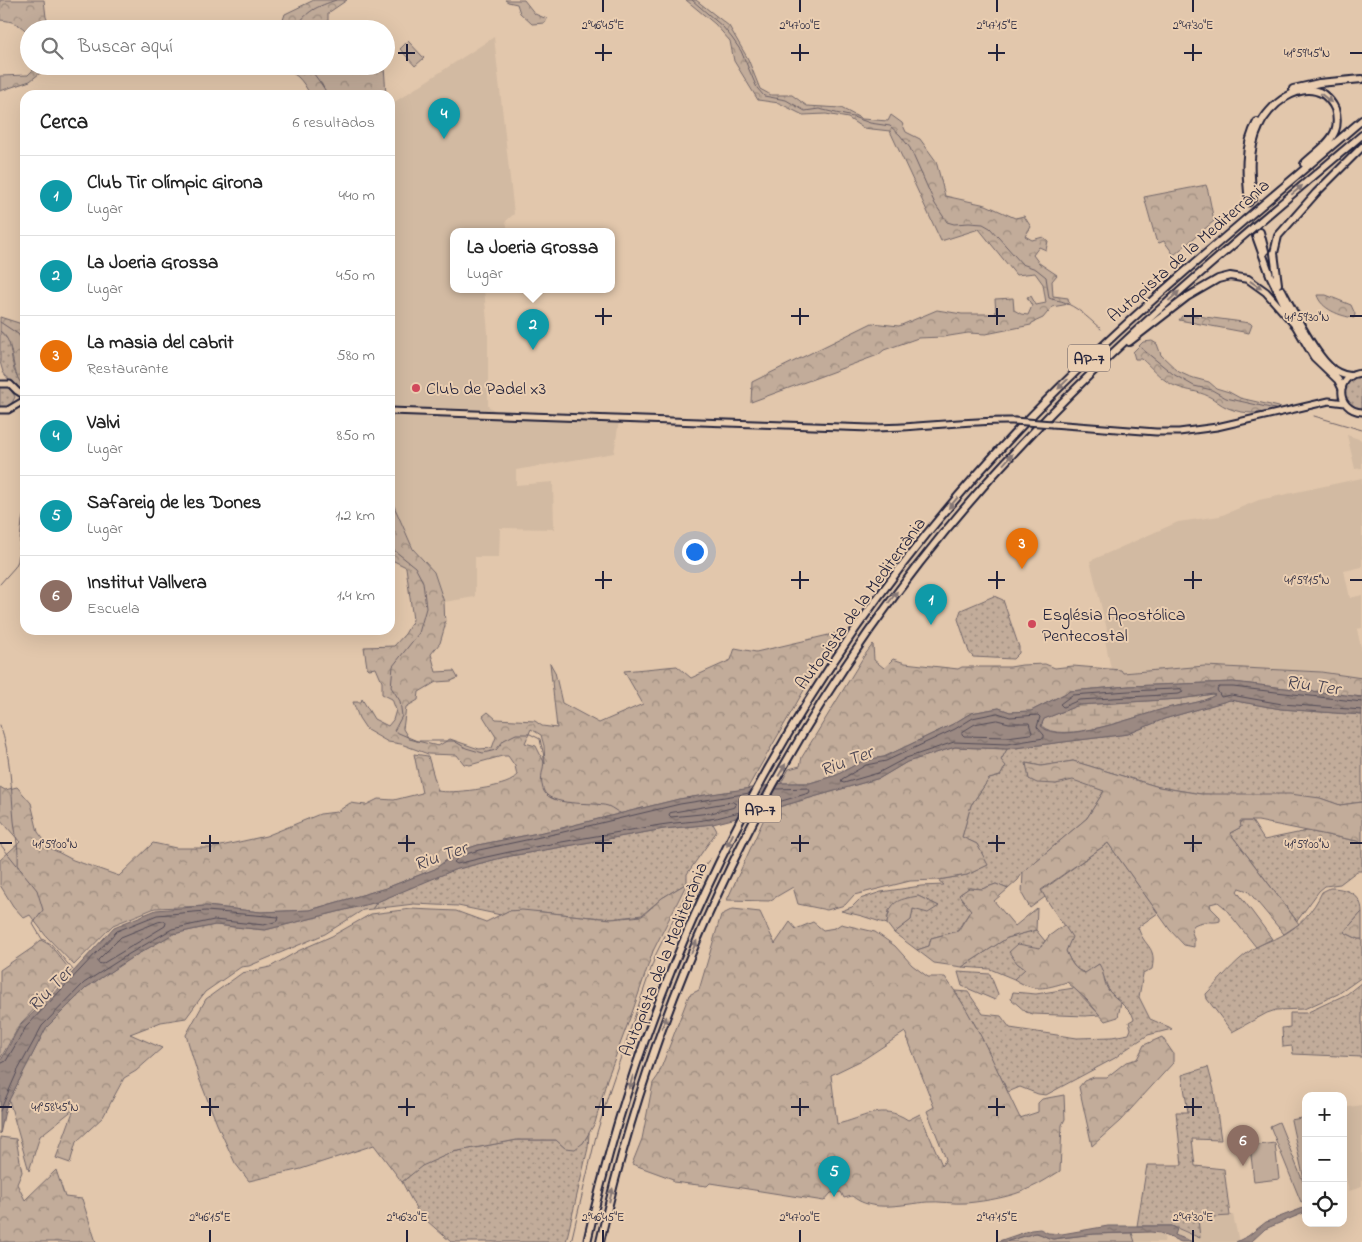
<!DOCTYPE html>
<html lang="es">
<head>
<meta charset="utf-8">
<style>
  body { margin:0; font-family:"Indie Flower",sans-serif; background:#f6f6f6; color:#222 }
  .controls { position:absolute; right:15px; bottom:15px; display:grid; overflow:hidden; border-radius:10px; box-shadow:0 5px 20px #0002 }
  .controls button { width:45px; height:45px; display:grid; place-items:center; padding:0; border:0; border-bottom:1px solid #e0e0e0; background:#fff; color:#222; font:25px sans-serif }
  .you { position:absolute; left:694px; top:551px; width:18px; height:18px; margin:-12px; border:4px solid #fff; border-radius:50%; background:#1a73e8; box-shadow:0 0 0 8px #1a73e833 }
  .badge { display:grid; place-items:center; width:32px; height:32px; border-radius:50%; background:#d1495b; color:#fff; font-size:16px; font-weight:700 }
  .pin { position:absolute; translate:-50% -41px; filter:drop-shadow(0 1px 2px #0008) }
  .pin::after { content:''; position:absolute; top:26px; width:18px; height:15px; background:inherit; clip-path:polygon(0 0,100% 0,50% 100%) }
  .popup { position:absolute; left:450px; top:228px; width:165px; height:65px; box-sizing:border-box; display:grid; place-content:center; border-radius:10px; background:#fff; filter:drop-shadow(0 1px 4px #0005); font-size:16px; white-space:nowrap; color:#767676 }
  .popup b { font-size:19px; color:#222 }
  .popup::after { content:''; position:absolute; left:50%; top:100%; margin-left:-10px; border:10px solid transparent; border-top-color:#fff }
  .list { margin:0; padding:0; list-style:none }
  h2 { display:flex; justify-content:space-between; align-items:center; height:65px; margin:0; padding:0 20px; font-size:21px }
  h2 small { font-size:16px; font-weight:400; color:#767676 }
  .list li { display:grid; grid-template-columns:32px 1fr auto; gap:15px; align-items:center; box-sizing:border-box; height:80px; padding:0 20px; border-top:1px solid #e0e0e0 }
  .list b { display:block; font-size:19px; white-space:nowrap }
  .list p { margin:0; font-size:16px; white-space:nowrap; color:#767676 }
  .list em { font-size:16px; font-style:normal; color:#767676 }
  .icon { flex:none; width:28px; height:28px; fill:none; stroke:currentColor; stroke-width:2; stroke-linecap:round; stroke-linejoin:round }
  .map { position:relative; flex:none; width:1362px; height:1242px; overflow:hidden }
  .search { position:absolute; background:#fff; box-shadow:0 5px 20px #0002; left:20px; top:20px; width:375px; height:55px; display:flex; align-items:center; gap:12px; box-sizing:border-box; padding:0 18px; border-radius:28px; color:#767676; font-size:19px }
  .panel { position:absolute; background:#fff; box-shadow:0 5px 20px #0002; left:20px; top:90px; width:375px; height:545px; border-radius:15px }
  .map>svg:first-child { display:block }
</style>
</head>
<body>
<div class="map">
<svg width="1362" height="1242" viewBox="0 0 1362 1242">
  <defs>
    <pattern id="grass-dots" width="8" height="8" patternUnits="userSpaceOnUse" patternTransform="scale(1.25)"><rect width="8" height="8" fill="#c2ac9a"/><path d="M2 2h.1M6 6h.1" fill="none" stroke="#9d8c7f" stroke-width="1.8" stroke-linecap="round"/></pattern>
    <pattern id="forest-crowns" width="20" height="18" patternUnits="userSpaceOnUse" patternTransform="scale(1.25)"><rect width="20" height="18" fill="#c2ac9a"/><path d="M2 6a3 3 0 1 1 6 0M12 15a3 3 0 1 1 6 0" fill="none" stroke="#9d8c7f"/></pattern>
    <pattern id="wetland-marsh" width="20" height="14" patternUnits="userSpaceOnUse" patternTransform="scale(1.25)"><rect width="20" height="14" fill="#c2ac9a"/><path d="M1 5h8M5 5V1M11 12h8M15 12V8" fill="none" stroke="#9d8c7f"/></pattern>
    <pattern id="water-ripples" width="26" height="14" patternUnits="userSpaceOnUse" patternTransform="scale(1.25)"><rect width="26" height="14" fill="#9b8982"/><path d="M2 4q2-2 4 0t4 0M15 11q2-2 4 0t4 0" fill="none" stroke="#7e706c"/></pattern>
  </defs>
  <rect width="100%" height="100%" fill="#e2c7ac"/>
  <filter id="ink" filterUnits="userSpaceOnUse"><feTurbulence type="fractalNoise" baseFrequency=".02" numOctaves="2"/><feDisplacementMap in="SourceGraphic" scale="10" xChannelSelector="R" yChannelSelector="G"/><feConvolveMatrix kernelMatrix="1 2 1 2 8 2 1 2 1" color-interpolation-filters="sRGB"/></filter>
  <g filter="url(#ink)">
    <path fill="#d2baa2" d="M494,37L514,214L506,221L508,231H454V289H484L488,333V406L505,418L619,421L614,453L516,470V485L553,482L554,529L500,528L499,557H475V597L444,602L434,572L413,549L390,497V105Z
      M1347,435L1362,440V468L1355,469Z
      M1362,478V567L1344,571L1350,598L1362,595V628L1357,629L1362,652V678L1321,672L1188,668L1123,673L1121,670L1111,669L1104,635L1107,629L1090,561L1178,522L1220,516L1259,500Z
      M1362,1105V1187L1349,1191L1343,1165V1108Z
      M1233,1215L1239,1242H1193L1175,1235L1177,1229L1199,1238L1197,1218Z
      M1150,1232L1165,1235L1164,1242H1135L1132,1233Z"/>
    <path fill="url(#grass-dots)" stroke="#72676a" d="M0,331L9,341L14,370L25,390V395L9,380L3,372L0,362Z
      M1357,376H1362V410C1342,408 1338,384 1357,376Z
      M4,386L11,389L15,397L11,405L7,407H0V387Z
      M994,596L1003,600L1019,647V653L1013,659L973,657L969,652L958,619L961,610Z
      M1230,700L1281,709L1362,715V802L1340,805L1320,798L1201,794L1159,787L1073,761L1041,766L1027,763L1029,779L1056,784L1073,779L1104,791L1087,818L1023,872L1018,880L1008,889L996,884L982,889L969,888L959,895L971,910L957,931L931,938L929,946L917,950L894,933L911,920L913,909L939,906L918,896L889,910L887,924L862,916L841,911L852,907L860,899L881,892L921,886L944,885L938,880L967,875L987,865L977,844L962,837L971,805L989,779L1000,776L1001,760L1007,749L1128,734L1164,719Z
      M1239,821H1252L1264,840L1307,831L1362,842V871H1357L1340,884L1325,886L1319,891L1297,921L1230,833L1241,827Z
      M713,824L717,831L687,874V883L662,898L642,915L611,919L542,912L508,911L501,915L458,906L414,904L372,909L377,902L416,885L454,870L505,857L664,829Z
      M1108,843L1158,913L1138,927C1144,948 1157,945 1152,969L1143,974L1139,997L1150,1019L1169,1027L1172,1029L1148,1035L1125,1050L1115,1058L1046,1095L1038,1094L1020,1087L1008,1092L975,1025L955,991L968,992L983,1014L1001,1016L1010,1028L1077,1038L1112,1037L1129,1034L1131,1029L1129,1022L1134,1019L1132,1014L1109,991L1099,964L1086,973C1074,970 1071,962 1066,951L1071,937L1041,891Z
      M1330,888C1346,888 1362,894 1362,912L1344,932L1358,939H1362V977L1338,994L1304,1009L1276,1010L1267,1013L1232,1032L1207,999L1206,994C1220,980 1233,963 1250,951C1259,944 1271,941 1281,936C1299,927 1314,910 1322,892Z
      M1036,930L1045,941L1040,948L1017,963L1026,970L1014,979L990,969L962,967L1007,938Z
      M958,972L990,974L998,994L995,1000L962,986Z
      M1362,982V1057L1293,1054L1292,1046L1283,1047L1282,1028L1290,1027V1013H1306L1347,994Z
      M1074,988L1100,1015L1085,1016L1033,1014L1026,1012L1011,999L1013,992L1036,994Z
      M1208,1067L1214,1090L1221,1140L1192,1139L1195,1166L1224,1169L1230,1216L1198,1218L1200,1238L1172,1226H1137L1147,1165H1182L1176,1112H1188L1182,1075Z
      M589,1133L588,1148L566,1242H451L419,1214L402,1182L421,1166L453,1152L517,1140H556L565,1148L583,1143Z"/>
    <path fill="url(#forest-crowns)" stroke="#72676a" fill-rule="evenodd" d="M0,0H44L46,17L52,29H29V34C20,24 13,21 0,20Z
      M314,0H347L328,13V29H280L285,14Z
      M505,0H524L535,14L547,19L545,23L532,24L520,13L517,4L508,2Z
      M686,0H696L729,26L748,59L760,89L771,95H792L807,106L841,108L862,119L888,121L891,115L902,123L906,132L920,139L936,161L945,196L986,205L1015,218L1024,216L1031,227L1025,236L1032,240L1043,237L1048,241L1046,250L1039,247L1033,255L1039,263L1057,275L1052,281L1053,296L1068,298L1069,304L1052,307L1043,318L1032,323L1031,325L986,334L968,333L943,337L918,338L884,350L878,355L751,402L752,382L872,323L899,326L937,310L962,314H996L995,299L1013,298L1014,310L1021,314L1028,315L1032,306L1027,297L1031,296L1036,305L1046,303L1043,284L1035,273L1016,275L979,229L941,241L890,131L863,128L848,118L826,114L803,115L779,103L758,100L734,61L730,41L715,24Z
      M37,66H49L30,81L0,91V76L28,75Z
      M285,66H384L386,95H310C307,88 303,82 298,77C293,73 288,72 285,66Z
      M1206,185L1208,191L1214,221L1174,255L1164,241L1159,243L1156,240L1144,197Z
      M1317,295H1326L1351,305L1355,314L1354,318C1340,316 1321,309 1317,295Z
      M1190,315L1250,323L1252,325L1249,333L1179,320L1182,316Z
      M0,317L25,325V388C8,372 17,342 0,331Z
      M1152,341L1157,344L1161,355L1179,372L1190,377L1209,382L1216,388L1229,392L1240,398L1279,407L1281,409C1264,414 1244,415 1228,408C1220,405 1215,399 1208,396C1198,391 1188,391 1178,387C1164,383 1152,368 1142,359H1135L1133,352L1143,342Z
      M390,497L413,549L434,572L444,602L445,626L440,643L431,654L436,672L454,671L458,678L451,681L436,682L419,692L418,700L406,707L403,729L409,739L438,746L450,739L479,749L492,748L496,737L483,716L488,712L496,719L535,721L542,726L557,728L550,663L555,672L562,703L599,723L643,704L624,671L677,666L691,678L731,660L735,648L756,652L837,633L747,789L679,799L558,829L478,845L457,852L435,869L386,888L310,910L261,912L206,906L155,908L113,925L74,965L46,936L30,915L24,918L13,906L0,885V860L20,842L0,819V787L5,790L17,787L31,803L38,832L50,848L73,860L119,876L153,843L176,848H212L266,836L320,814L337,812L350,803L366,805L378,799L394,800L422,793L414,754L428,756L438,791C451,794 500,788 512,780C512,780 516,775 517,775L515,766L508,756H502L470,765L464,764L457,755L428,754L401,744L388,742L367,730L359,718L353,702H361L362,699L374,719L388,726L393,720L396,710L392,699L382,694V682L376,668L369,669L367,667L364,647L394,646L405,634L413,620L406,567L390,559ZM531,729L541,735L544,746L545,764L536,746L525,743Z
      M873,644L874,660L884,668L893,659L905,663L958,669L962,667H1010L1022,665L1045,664L1055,668L1073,666L1121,670L1123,673L1205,666L1321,672L1362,678V697L1233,682L1129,686L1070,691L1031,711L1010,712L999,708L971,713L953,724L884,757L864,760L837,775L810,783H781L789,769L800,766L802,757L864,656Z
      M955,747L1007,749L1001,760L1006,766L1000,776L989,779L971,805L962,837L977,844L988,865L967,875L938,880L910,881L854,895L845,905L827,910L798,904L793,887L769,901L727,900L768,810L880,778L907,762Z
      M1073,761L1159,787L1201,794H1290L1320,798L1340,805L1362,802V842L1258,821H1240L1241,827L1230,833L1299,924L1284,934L1248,891L1239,888L1237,891C1248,907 1261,923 1272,939L1256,947L1224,907L1218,902L1210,904L1211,908L1220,917V921C1212,924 1206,919 1194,925L1191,930L1194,938V947L1184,945L1170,930L1108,843L1041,890L1045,897L1030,908L1022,894L1023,872L1087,818L1104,791L1073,780L1056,784L1037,783L1029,779L1026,763L1041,766Z
      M687,883L653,951L633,1010L607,1079L595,1123L583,1143L575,1149L565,1148L556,1140H517L453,1152L422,1166L402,1182L374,1145L301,1169L249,1181L235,1163L217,1124L199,1078L186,1035L206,999L242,973L270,967L300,950L332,936L371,914L411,909L456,911L486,922L508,911L522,910L611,919L642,916L662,898Z
      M996,884L1008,889L994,901L1015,926L1037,908L1036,930L1007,938L962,967L934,963L917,950L929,946L931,938L958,931L971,910L959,895L969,888L982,889Z
      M918,896L939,906L928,913L913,909L911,920L894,933L887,924C890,901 896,900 918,896Z
      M377,902L372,909L363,910L325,934L249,966L241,967L205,992L186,1018L161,1022L130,1034L162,1048L136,1071L124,1078L103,1117L76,1142L70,1163L56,1158L74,1109L40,1136L29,1171L9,1100L46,1028L87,987L131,958L173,934L215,925L265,930Z
      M733,909L760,912L775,944L790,922L796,929L813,922L823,930L835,928L841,924L875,932L895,946L912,965L928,977H945C977,1020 997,1071 1020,1118L1038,1112V1103L1042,1099L1064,1095L1065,1119L1062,1125L1060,1171C1050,1177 1040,1184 1030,1188C1011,1197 987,1201 966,1203C953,1204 940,1201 927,1202C903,1204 872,1213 852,1196L844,1198L841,1192L831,1193L824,1201L710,1183L707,1186L673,1182V1179L632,1164L642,1139L653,1083L658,1076L689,995L699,990L721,915ZM905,1032L934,1107L927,1111L946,1159L942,1165L920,1114L908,1120C881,1102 863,1119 837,1124L831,1075L864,1059Z
      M1362,912V939H1358L1344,932Z
      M1064,925L1072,937L1066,951C1071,962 1074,970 1085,973L1099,964C1105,973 1103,983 1109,991C1112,995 1117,999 1121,1002L1118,1017L1105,1021L1087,1000L1067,982C1044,989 1034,992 1014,979L1025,969L1017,963L1009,952L1018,944L1040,948L1049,936Z
      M41,940L50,945L71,971L21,1023L0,1059V970L32,948Z
      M1162,1037L1173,1053V1063L1120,1121L1092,1146L1079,1087L1084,1081L1094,1077H1107L1126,1062L1137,1059L1144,1045Z
      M0,1137L16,1139L22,1172L17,1184L25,1200L56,1170L65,1197L82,1199L96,1242H0Z"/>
    <path fill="url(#wetland-marsh)" stroke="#72676a" d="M1213,694L1216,695C1200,704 1184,704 1167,708C1143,714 1059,747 1041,725L1044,719L1079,705L1180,699Z"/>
    <path fill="#c2ac9a" stroke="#72676a" d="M408,41L424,58L415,66L400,49Z
      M1306,1117V1180H1304L1291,1120Z
      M1279,1122L1306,1189V1200L1301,1202L1270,1126Z
      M1275,1143L1279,1179L1254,1182L1250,1146Z
      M1034,1233C1041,1233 1046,1238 1053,1239L1094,1234L1132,1233L1135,1242H1005Z"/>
    <path fill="url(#water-ripples)" stroke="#6b6066" fill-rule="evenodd" d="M1233,682L1362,697V715L1281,709L1230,700L1164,719L1128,734L1007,749L955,747L907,762L880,778L768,810L713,824L664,829L505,857L454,870L377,902L265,930L215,925L173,934L131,958L87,987L46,1028L6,1106L0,1134V1062L21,1024L52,995L114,927L156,910L206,906L261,912L310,910L386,888L435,869L457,852L478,845L558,829L679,799L784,783H810L837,775L864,760L884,757L953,724L971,713L999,708L1010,712L1031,711L1070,691L1129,686ZM1213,694L1215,695C1200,704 1184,704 1167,708C1143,714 1059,747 1041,726L1044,719L1079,705L1180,699Z
      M1306,1207V1212L1265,1229L1251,1242H1236L1248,1236L1266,1222Z
      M1108,1226H1172L1177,1229L1175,1235L1193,1242H1181L1160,1233L1150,1232L1094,1234L1053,1239C1046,1238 1041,1233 1035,1233L1005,1242H996L1031,1230L1040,1229L1048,1233L1062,1234Z"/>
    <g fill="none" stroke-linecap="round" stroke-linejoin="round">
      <path stroke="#524b57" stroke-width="1" d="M1181,689L1183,692L1179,694L1079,700L1063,707L1060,704L1072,695L1129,691Z
        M1362,702L1233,687H1219L1217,690L1221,697L1231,695L1282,704L1362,710
        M998,713L1010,717L1038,715L1040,717L1037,727L1044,735V738L1007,744L954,742L906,758L878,773L844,783L841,782L842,779L866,765L886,761L955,729L973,718Z
        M997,720L1009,723H1029L1032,733L1030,734L1007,737L964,736L962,734V732L975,724Z
        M733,802L736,804L735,807L711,813L671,817L669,815L670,813Z
        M768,805L809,793L810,791L808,788L777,789
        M740,812C730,814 720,818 710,819C694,822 677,822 660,825C592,837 524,847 457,864L454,862L460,856L479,850L559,833L680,804L750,793
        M165,921L166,923L165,926L102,964L98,963V960L121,937L158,922Z
        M0,1064L6,1061L26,1027L117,931L157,915L206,911L279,917L278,921L264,925L214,920L172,929L129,954L84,983L42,1026L18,1070L0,1111"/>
      <path stroke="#6b6066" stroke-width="1" d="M692,0L723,27L732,38L741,51L757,88L764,96L786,100L805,111L819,109L853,117L870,123L890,126L900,135L910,148L935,204L947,222L954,224L969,223L983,224L990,228L1022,264L1036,269L1046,277L1049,298C1056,301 1062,300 1068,304C1081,310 1090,320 1101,329
        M296,29C306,10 317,7 336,0
        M308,66L322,85L328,95
        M0,322L18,334L25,344
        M1141,348L1173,374L1194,386L1212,390L1226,398L1275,409
        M1314,416L1362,430
        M390,547L415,567L423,582L426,608L419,633L393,666L391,687L400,701L402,716L394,731L417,741H454L466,748L483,753L496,750L504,740L516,734H530L540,739C541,746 544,752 544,759C544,771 539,775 543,789C549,808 592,801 608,806C613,808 617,812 622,814
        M0,584L15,567L18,561L22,521L25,509
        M0,725C11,756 11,788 14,821C16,837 19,850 18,867
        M0,844L37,890L43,910L33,924L42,939L51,944L73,970
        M571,1242L596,1136L610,1089L656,954L693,879L710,859"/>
      <path stroke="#bca695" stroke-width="6" stroke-dasharray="6 3" stroke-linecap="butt" d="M1253,198L1260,232
        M1249,202L1256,236"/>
      <g stroke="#22223b" stroke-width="9">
        <path id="secondary" d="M1362,373C1335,374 1335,410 1362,412
          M0,384H10L17,391L25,396
          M0,410H8L25,400
          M390,411L870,428C918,428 966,420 1014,421
          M1052,424L1156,432H1179L1217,427L1329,401L1345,403"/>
      </g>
      <g stroke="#22223b" stroke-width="10">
        <path id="highway" d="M1293,89L1319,83L1362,79
          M1253,198C1250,174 1248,150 1259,127C1268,106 1299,80 1323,94C1328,98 1332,102 1335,109C1337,116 1338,123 1335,131C1330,144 1314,154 1304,164
          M1249,202C1246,175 1243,146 1257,122
          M1260,232L1265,251
          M1256,236L1270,275L1288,312
          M1278,284L1274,253L1278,236L1316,193L1362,147
          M1282,290C1293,311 1313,351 1329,366C1335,372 1343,375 1350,376
          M1293,321L1314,357L1338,380L1342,388
          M1129,342L1187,297L1218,279L1230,276L1248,279L1266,292L1295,325
          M587,1242C654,941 802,658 1014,434C1122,320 1243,222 1362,120
          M600,1242C666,945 811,668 1020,446C1125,333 1244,235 1362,135"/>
      </g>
      <use href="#secondary" stroke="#eaceb1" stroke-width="5"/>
      <use href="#highway" stroke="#eaceb1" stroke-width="6"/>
      <g stroke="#22223b" stroke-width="9" stroke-linecap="butt">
        <path id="secondary-bridge" d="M1014,421L1052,424"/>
      </g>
      <use href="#secondary-bridge" stroke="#eaceb1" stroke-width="5"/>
    </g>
    <defs><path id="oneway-solid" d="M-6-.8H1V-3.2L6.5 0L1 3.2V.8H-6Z" transform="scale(1.25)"/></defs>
    <g fill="#867876">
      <use href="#oneway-solid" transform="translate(1326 98) rotate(40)"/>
      <use href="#oneway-solid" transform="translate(1297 190) rotate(-40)"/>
      <use href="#oneway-solid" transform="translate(1256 285) rotate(34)"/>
      <use href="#oneway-solid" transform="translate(1174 296) rotate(-42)"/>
      <use href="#oneway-solid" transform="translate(1063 384) rotate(135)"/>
      <use href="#oneway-solid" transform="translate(1008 459) rotate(-48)"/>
      <use href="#oneway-solid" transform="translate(953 503) rotate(130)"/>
      <use href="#oneway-solid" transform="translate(893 597) rotate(-53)"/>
      <use href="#oneway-solid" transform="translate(782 770) rotate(-60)"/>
      <use href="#oneway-solid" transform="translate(730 840) rotate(116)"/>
      <use href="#oneway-solid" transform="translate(694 947) rotate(-67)"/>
      <use href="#oneway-solid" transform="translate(664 1023) rotate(-69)"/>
      <use href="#oneway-solid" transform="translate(631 1082) rotate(108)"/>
      <use href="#oneway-solid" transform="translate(611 1195) rotate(-76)"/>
    </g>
  </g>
  <path fill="none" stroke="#22223b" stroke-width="2" d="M603,0V12M800,0V12M997,0V12M1193,0V12M407,44V61M603,44V61M800,44V61M997,44V61M1193,44V61M398,53H415M595,53H612M791,53H809M988,53H1005M1184,53H1202M1350,53H1362M603,308V325M800,308V325M997,308V325M1193,308V325M595,316H612M791,316H809M988,316H1005M1184,316H1202M1350,316H1362M603,571V589M800,571V589M997,571V589M1193,571V589M595,580H612M791,580H809M988,580H1005M1184,580H1202M1350,580H1362M210,835V852M407,835V852M603,835V852M800,835V852M997,835V852M1193,835V852M0,843H12M201,843H219M398,843H415M595,843H612M791,843H809M988,843H1005M1184,843H1202M1350,843H1362M210,1098V1116M407,1098V1116M603,1098V1116M800,1098V1116M997,1098V1116M1193,1098V1116M0,1107H12M201,1107H219M398,1107H415M595,1107H612M791,1107H809M988,1107H1005M1184,1107H1202M210,1230V1242M407,1230V1242M603,1230V1242M800,1230V1242M997,1230V1242M1193,1230V1242"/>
  <g fill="#d1495b" stroke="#eaceb1" stroke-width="2">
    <circle cx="416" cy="388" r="5"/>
    <circle cx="1032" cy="624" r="5"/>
  </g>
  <g text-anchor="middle" stroke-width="4" stroke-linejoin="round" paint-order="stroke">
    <g fill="#eaceb1" stroke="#5e565e" stroke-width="1">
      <rect x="1068" y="344.5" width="42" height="27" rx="4"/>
      <rect x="739" y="795.5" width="42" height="27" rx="4"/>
    </g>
    <g font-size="16" font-weight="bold" fill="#22223b">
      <text x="1089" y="364">AP-7</text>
      <text x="760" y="815">AP-7</text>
    </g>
    <g font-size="18" fill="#22223b" stroke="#eaceb1">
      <text transform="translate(1188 250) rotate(-41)" y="6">Autopista de la Mediterrània</text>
      <text transform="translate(860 603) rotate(-54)" y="6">Autopista de la Mediterrània</text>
      <text transform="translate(663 959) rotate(-68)" y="6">Autopista de la Mediterrània</text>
    </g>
    <g font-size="18" fill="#22223b" stroke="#eaceb1" text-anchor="start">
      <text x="426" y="394">Club de Padel x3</text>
      <text x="1042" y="620">Església Apostólica<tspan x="1042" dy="21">Pentecostal</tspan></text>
    </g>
    <g font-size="19" font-style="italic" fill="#464150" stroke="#eaceb1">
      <text transform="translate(1313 684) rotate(8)" y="7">Riu Ter</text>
      <text transform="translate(846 760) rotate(-21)" y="7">Riu Ter</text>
      <text transform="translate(440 855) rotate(-19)" y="7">Riu Ter</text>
      <text transform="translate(49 988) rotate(-46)" y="7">Riu Ter</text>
    </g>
  </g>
  <g font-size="12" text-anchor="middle" fill="#22223b" stroke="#eaceb1" stroke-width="4" stroke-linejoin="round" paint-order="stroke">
    <text x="603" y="29">2°46'45"E</text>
    <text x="800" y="29">2°47'00"E</text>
    <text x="997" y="29">2°47'15"E</text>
    <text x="1193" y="29">2°47'30"E</text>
    <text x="1307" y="57">41°59'45"N</text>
    <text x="1307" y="321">41°59'30"N</text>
    <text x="1307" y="584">41°59'15"N</text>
    <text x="55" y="848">41°59'00"N</text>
    <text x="1307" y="848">41°59'00"N</text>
    <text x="55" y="1111">41°58'45"N</text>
    <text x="210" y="1221">2°46'15"E</text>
    <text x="407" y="1221">2°46'30"E</text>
    <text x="603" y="1221">2°46'45"E</text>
    <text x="800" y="1221">2°47'00"E</text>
    <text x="997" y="1221">2°47'15"E</text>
    <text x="1193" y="1221">2°47'30"E</text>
  </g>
</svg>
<div class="controls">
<button>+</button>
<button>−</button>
<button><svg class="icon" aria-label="locate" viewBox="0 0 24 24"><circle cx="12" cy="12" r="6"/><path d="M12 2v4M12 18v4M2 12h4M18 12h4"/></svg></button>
</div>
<div class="you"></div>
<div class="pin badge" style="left:931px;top:625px;background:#0f9aa8">1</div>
<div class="pin badge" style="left:533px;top:350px;background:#0f9aa8">2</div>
<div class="popup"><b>La Joeria Grossa</b>Lugar</div>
<div class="pin badge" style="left:1022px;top:569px;background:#e8710a">3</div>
<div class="pin badge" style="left:444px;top:139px;background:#0f9aa8">4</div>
<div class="pin badge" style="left:834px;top:1197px;background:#0f9aa8">5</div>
<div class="pin badge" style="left:1243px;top:1166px;background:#8d6e63">6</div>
<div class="search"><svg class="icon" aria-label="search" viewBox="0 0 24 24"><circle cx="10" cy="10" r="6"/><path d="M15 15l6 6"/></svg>Buscar aquí</div>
<section class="panel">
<h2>Cerca<small>6 resultados</small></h2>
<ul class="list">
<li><span class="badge" style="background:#0f9aa8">1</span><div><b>Club Tir Olímpic Girona</b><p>Lugar</p></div><em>440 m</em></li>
<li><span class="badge" style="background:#0f9aa8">2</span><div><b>La Joeria Grossa</b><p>Lugar</p></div><em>450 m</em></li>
<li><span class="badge" style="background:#e8710a">3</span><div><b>La masia del cabrit</b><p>Restaurante</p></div><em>580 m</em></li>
<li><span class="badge" style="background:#0f9aa8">4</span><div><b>Valvi</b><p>Lugar</p></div><em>850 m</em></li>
<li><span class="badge" style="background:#0f9aa8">5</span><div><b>Safareig de les Dones</b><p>Lugar</p></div><em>1.2 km</em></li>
<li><span class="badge" style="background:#8d6e63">6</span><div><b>Institut Vallvera</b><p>Escuela</p></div><em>1.4 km</em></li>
</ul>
</section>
</div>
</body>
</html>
